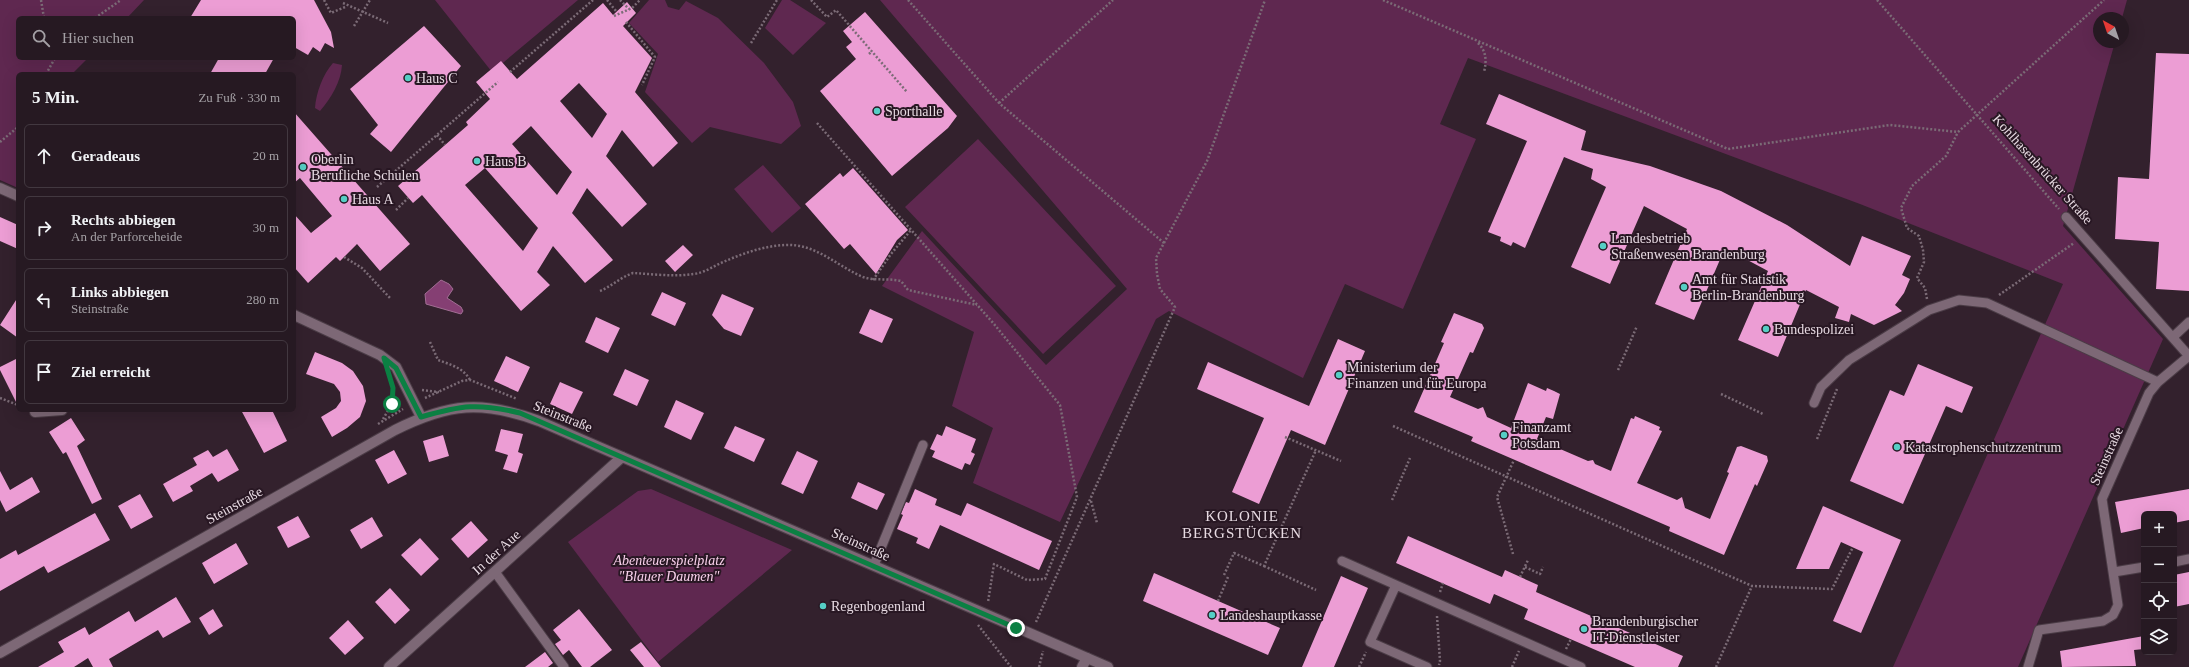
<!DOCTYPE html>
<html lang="de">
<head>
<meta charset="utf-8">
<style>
  body { margin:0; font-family:"Times New Roman",serif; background:#2e222a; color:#f1f3f6 }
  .controls { position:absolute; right:12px; bottom:12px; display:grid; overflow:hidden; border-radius:6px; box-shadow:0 4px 16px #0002 }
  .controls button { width:36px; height:36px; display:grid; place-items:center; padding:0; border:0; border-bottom:1px solid #423840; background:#261922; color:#f1f3f6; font:20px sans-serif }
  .compass { position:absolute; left:2093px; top:12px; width:36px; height:36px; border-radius:50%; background:#261922; box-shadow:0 4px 16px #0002; rotate:320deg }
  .stop { position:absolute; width:12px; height:12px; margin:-9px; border:3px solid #0b8043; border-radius:50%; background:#fff }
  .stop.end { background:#0b8043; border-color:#fff; box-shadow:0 1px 4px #0008 }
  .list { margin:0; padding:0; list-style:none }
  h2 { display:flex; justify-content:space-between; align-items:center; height:52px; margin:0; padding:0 16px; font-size:17px }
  h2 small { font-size:13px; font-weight:400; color:#a4a0a5 }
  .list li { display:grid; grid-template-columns:26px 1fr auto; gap:12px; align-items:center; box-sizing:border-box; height:64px; margin:0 8px 8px; padding:0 8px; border:1px solid #423840; border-radius:6px }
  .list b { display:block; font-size:15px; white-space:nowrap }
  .list p { margin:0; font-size:13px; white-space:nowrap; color:#a4a0a5 }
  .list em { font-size:13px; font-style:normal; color:#a4a0a5 }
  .icon { flex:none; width:22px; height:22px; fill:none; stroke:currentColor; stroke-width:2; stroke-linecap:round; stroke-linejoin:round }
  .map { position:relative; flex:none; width:2189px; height:667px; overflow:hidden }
  .search { position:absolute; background:#261922; box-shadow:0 4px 16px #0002; left:16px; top:16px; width:280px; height:44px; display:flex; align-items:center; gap:10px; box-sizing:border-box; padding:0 14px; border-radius:6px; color:#a4a0a5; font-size:15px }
  .panel { position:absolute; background:#261922; box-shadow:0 4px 16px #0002; left:16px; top:72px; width:280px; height:340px; border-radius:6px }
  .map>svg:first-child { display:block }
</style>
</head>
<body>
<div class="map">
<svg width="2189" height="667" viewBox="0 0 2189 667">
  <rect width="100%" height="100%" fill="#33212d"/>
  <path fill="#5f2850" d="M0,0H144L127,18H18V58H88L72,74H18V188L0,180Z
    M435,0H578L492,72Z
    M649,0H665L668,7L679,10L686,1L718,18L764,63L793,102L801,126L781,144L710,127L692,143L645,92L658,54L629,23Z
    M782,0H790L826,23L793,55L765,28Z
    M880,0H2127L2122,18H2099V42H2115L2063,226L2163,339L2018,667H1893L2063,284L1860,204L1468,58L1440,124L1476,139L1403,309L1345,284L1303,378L1169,311L1156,319L1060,522L973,483L993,428L952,406L974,332L882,286L922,231L1046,365L1127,289Z
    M333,63L342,65C341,82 331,98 320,111L315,108C316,93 323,74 333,63Z
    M978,139L1116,286L1043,354L905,207Z
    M763,165L801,208L772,233L734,189Z
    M651,489L792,550L658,662L568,542L638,491Z"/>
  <path fill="#853f73" stroke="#a26e94" d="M441,280L449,284L453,289L447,298L461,307L463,311L461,314L426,304L425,294Z"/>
  <path fill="#ec9dd4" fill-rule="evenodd" d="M201,0H314L331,32L334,48L325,43L320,52L313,47L308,55L294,47V18H190Z
    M627,2L636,13L623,26L652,58L635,92L678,143L653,167L622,130L606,156L647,204L622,227L587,188L572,213L613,260L585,283L553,246L537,272L550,285L521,311L422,195L413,203L398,186L468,125L466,122L490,99L476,82L501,61L517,79L603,3L613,15ZM579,83L607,114L592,138L560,101ZM531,126L572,172L557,195L512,144ZM485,168L538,228L523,251L465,185Z
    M865,12L957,116L948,128L892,176L820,91L856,59L846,47L852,42L843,31Z
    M424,26L461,66L391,152L370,134L378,125L350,89Z
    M2156,53L2189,54V291L2156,289L2159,242L2115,239L2118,177L2149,179Z
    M219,58H274L265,74H210Z
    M1499,94L1586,131L1581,150L1650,166L1721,191L1787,225L1850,266L1862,236L1911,256L1902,275L1910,279L1904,293L1895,305L1902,311L1874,325L1851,314L1849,322L1835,318L1839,307L1806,290L1778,357L1738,340L1768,271L1725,248L1694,320L1655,304L1687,229L1644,206L1610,284L1571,267L1606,187L1591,179L1593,169L1564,157L1525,248L1513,242L1511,246L1500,241L1501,237L1488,232L1527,141L1486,124Z
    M294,112L410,244L380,271L357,244L340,261L336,257L308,283L294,267V214L311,233L332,216L300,178L294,183Z
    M853,168L908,230L897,240L876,274L850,244L844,249L805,204L840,173L843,177Z
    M0,217L18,225V249L0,241Z
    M683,245L693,255L675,272L665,261Z
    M662,292L686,303L675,326L651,315Z
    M722,294L754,308L741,336L724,329L712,315Z
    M18,297V338L0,325Z
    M870,309L893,319L882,343L859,333Z
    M1454,313L1482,324L1484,328L1473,353L1470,352L1450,397L1478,409L1483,407L1487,417L1511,428L1528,383L1546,391L1547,388L1554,391L1560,394L1553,419L1546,417L1537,439L1588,461L1593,460L1595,464L1611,471L1631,418L1634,419L1635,416L1660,427L1659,430L1662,431L1637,483L1677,500L1682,497L1685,508L1710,519L1729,473L1727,472L1737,447L1741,446L1767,456L1768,461L1757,486L1755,484L1724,555L1669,531L1670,527L1471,441L1473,437L1414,412L1444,343L1441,342Z
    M596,317L620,328L608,353L585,342Z
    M1338,339L1365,351L1325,445L1291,430L1259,504L1232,492L1264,418L1197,389L1208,362L1309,406Z
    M315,352L342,363L353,371L363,386L366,401L360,417L347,428L332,437L321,417L336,408L341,401L340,392L334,384L306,374Z
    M506,356L530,367L518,392L494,381Z
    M18,358V406L0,370V367Z
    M1918,364L1973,387L1962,413L1946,406L1903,504L1850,481L1890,390L1904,396Z
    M625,369L649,380L637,406L613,395Z
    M560,382L583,392L572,414L550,404Z
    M676,400L704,413L691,440L664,427Z
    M241,410H272L287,441L264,453Z
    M71,418L85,440L77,446L102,499L92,504L66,452L63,454L49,432Z
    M735,426L765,439L754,462L724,448Z
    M946,426L976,439L971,452L975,454L970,465L965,463L962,470L932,457L935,451L930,449L937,434L942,436Z
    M501,429L523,434L518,452L523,454L517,473L503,469L508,455L495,451Z
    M443,435L449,456L429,462L423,441Z
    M227,449L239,470L218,482L212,473L190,486L193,491L173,502L163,484L197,465L193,458L208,450L213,457Z
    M394,450L407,474L388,484L375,460Z
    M797,451L818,461L803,494L781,484Z
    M0,471L10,490L32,477L40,492L6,512L0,500Z
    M858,482L885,494L877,510L851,498Z
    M915,489L937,499L935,505L961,516L967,503L1052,541L1039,570L940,525L929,549L916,543L918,538L897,529L903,515L901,514L903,509L906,502L909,503Z
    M2189,489V520L2174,523V514H2144V528L2121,533L2115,502Z
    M140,494L153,517L131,529L118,506Z
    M1823,506L1901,540L1861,633L1833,621L1863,552L1841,542L1829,569H1796Z
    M95,513L110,540L48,573L44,566L0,591V559L16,550L18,555Z
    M298,516L310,537L288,548L277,527Z
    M372,517L383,536L361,549L350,530Z
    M471,521L488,540L468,558L451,539Z
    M1408,536L1502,577L1505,570L1538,585L1536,592L1683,656L1678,667H1635L1524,619L1528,609L1494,594L1490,604L1396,563Z
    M420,538L439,559L421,576L401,555Z
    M236,543L248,564L214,584L202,563Z
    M2189,572V604L2174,607V575Z
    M1154,573L1280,628L1268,655L1143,601Z
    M1341,576L1368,588L1334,667H1302Z
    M390,588L410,610L395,624L375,602Z
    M176,597L191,622L163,638L158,630L109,659L113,667H93L88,658L74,667H38L64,652L58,642L85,627L89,635L129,611L135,622Z
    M213,609L223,626L209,635L199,618Z
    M579,609L612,650L590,667H582L569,650L563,655L555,644L561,640L553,630Z
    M348,620L364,638L345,655L329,638Z
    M2144,636V649L2134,650L2136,666L2062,667L2060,651Z
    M641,642L661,667H644L630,650Z
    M545,652L553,663L548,667H525Z"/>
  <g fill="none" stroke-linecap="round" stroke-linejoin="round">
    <g stroke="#4b3c46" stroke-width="11">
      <path id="service" d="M2066,217L2189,356
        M2173,337L2189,322
        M1814,403L1821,387L1849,360L1929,310L1959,300L1987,303L2158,382
        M1342,561L1396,585L1370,642L1427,667
        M2174,562L2189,559
        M874,565L923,445
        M495,572L564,667
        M2114,572L2144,567
        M1396,585L1581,667
        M2028,667L2039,630L2103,621L2113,615L2118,605L2102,499L2149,393L2158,382L2189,356"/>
    </g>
    <g stroke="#4b3c46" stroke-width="12">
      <path id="minor" d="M0,188L18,196
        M294,315L380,355L396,367L421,417
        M35,412L62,410
        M389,667L622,457
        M1082,667L1087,658"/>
    </g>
    <g stroke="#4b3c46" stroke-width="12">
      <path id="tertiary" d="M0,653L395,430C449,403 482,400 539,421L1108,667"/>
    </g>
    <path stroke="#7b6b76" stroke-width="2.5" stroke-dasharray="2 2" stroke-linecap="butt" d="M41,0L44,18
      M324,0L331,13L345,7
      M607,0L616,11
      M620,0L629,9
      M811,0L827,17L836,10L907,92
      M908,0L999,103L1164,243L1156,258L1157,274L1160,289L1175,307L1036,622
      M1383,0L1728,149L1890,125L1958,132L2104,0
      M1877,0L2059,209
      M343,3L388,23
      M614,16L632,8L640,0
      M95,18L121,0
      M626,22L655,57L642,85
      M354,26L370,0
      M751,43L777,0
      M1478,43C1486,51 1487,60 1484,72
      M869,54L872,51
      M510,72L593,0
      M46,74L55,58
      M999,103L1113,0
      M817,123L994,324L1060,405L1077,497L1045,579L1027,580L994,564L988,602
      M437,135L445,145
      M0,142L18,127
      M377,187L498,82
      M396,210L408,198
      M1164,243L1207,161L1265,0
      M344,257L362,268L390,298
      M873,280L891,254L911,230
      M600,291C612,286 621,277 633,273C652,274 674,277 693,274C704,273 712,267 721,263C741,254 763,246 785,245C815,243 837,266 863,277C875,281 888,278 901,281L908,290L977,305
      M1999,295L2074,243
      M1927,299L1925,288L1917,278L1924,262L1923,250L1919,236L1907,228L1901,208L1912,186L1946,156L1958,132
      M430,342L438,360C449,364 464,368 470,380
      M1618,370L1637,326
      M422,390L439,392
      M1721,394L1763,414
      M0,398L18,405
      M425,398L462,381L470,380L517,399
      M383,419L392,404L393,391
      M378,424L403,409
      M1393,426L1752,586L1832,589L1853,547
      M1285,437L1341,461
      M1817,439L1837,389
      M1392,500L1410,458
      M1091,501L1097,523
      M1513,554L1497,497L1514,460
      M1264,566L1316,590
      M1525,567L1540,574L1543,567
      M1224,575L1234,553L1264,566L1316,450
      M1520,577L1528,560
      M1440,592L1443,583
      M1218,601L1228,577
      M1437,616L1440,661L1439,665
      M978,625L1011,667
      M1566,649L1571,639
      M1039,667L1043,651
      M1359,667L1366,652
      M1512,667L1519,651
      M1716,667L1752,586"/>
    <use href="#service" stroke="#7d6876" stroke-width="9"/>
    <use href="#minor" stroke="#7d6876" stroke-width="10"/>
    <use href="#tertiary" stroke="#7d6876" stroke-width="10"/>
  </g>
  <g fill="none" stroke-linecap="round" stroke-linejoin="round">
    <path stroke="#0b8043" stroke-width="5" d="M392,404L393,388L384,358L396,368L421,417C462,405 478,403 520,413L1016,628"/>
  </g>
  <g fill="#55cec5" stroke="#281723" stroke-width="1.5">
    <circle cx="408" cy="78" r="4"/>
    <circle cx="877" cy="111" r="4"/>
    <circle cx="477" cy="161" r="4"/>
    <circle cx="303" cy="167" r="4"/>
    <circle cx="344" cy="199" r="4"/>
    <circle cx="1603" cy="246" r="4"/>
    <circle cx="1684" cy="287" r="4"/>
    <circle cx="1766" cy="329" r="4"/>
    <circle cx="1339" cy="375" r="4"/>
    <circle cx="1504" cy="435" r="4"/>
    <circle cx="1897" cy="447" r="4"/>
    <circle cx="823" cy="606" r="4"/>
    <circle cx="1212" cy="615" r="4"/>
    <circle cx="1584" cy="629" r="4"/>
  </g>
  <g text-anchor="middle" stroke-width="4" stroke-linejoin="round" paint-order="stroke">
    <g font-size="14" fill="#e7dae2" stroke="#281723" text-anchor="start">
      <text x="416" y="83">Haus C</text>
      <text x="885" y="116">Sporthalle</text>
      <text x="311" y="164">Oberlin<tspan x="311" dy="16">Berufliche Schulen</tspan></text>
      <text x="485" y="166">Haus B</text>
      <text x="352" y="204">Haus A</text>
      <text x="1611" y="243">Landesbetrieb<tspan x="1611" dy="16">Straßenwesen Brandenburg</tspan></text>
      <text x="1692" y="284">Amt für Statistik<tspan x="1692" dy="16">Berlin-Brandenburg</tspan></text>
      <text x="1774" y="334">Bundespolizei</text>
      <text x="1347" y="372">Ministerium der<tspan x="1347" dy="16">Finanzen und für Europa</tspan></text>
      <text x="1512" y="432">Finanzamt<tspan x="1512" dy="16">Potsdam</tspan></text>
      <text x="1905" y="452">Katastrophenschutzzentrum</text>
      <text x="831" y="611">Regenbogenland</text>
      <text x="1220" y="620">Landeshauptkasse</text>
      <text x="1592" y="626">Brandenburgischer<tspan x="1592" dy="16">IT-Dienstleister</tspan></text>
    </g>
    <g font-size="14" fill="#e7dae2" stroke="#281723">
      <text transform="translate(2043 169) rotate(48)" y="5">Kohlhasenbrücker Straße</text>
      <text transform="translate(563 416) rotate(22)" y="5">Steinstraße</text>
      <text transform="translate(2106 456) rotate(-66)" y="5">Steinstraße</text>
      <text transform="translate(234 505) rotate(-29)" y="5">Steinstraße</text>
      <text transform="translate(861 544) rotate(24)" y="5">Steinstraße</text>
      <text transform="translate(496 552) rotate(-42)" y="5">In der Aue</text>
    </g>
    <g font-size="14" font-style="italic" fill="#f9d0eb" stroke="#281723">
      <text x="669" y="565">Abenteuerspielplatz<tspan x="669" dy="16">"Blauer Daumen"</tspan></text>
    </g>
    <g font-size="15" letter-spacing="1" fill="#e7dae2" stroke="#281723">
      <text x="1242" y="521">KOLONIE<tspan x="1242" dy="17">BERGSTÜCKEN</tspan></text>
    </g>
  </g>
</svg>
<div class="controls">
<button>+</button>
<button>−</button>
<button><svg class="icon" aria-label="locate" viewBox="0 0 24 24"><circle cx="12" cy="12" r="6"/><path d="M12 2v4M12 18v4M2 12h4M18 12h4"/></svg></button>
<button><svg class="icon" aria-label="layers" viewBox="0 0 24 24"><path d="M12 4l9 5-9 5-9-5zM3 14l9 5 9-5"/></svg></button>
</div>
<svg class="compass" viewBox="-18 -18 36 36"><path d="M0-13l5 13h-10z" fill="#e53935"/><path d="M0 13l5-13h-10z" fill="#a4a0a5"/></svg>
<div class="stop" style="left:392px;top:404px"></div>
<div class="stop end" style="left:1016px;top:628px"></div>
<div class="search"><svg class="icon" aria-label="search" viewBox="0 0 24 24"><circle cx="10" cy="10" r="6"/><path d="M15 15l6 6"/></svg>Hier suchen</div>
<section class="panel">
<h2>5 Min.<small>Zu Fuß · 330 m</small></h2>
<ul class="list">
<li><svg class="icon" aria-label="ahead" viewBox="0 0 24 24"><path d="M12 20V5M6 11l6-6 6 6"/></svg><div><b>Geradeaus</b></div><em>20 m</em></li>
<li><svg class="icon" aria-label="right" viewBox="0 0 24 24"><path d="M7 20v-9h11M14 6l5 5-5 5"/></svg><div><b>Rechts abbiegen</b><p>An der Parforceheide</p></div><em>30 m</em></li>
<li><svg class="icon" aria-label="left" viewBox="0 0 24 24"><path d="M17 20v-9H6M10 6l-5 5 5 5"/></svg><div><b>Links abbiegen</b><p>Steinstraße</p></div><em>280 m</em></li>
<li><svg class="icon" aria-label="arrive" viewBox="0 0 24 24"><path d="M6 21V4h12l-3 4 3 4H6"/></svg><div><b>Ziel erreicht</b></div></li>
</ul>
</section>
</div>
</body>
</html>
